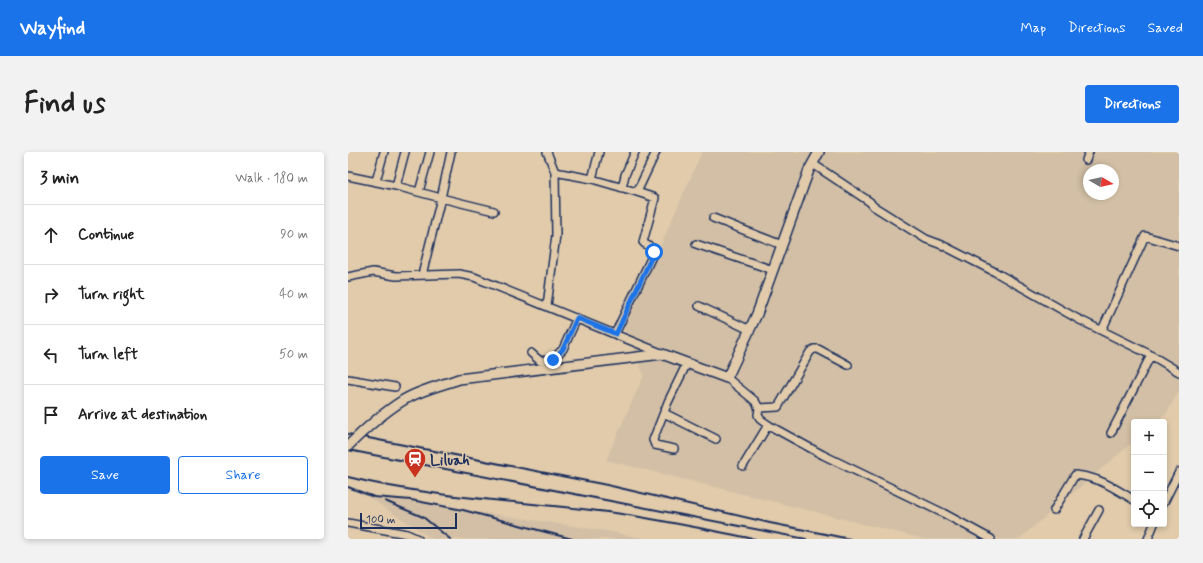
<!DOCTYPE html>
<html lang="en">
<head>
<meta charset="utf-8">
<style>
  body { margin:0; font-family:Mynerve,sans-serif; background:#f2f2f2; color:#222 }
  .controls { position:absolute; right:12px; bottom:12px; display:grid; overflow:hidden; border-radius:4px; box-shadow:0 2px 6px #0003 }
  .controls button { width:36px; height:36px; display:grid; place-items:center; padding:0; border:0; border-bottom:1px solid #e0e0e0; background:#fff; color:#222; font:20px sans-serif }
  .compass { position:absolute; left:735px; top:12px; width:36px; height:36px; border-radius:50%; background:#fff; box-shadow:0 2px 6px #0003; rotate:99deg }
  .scale { position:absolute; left:12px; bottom:10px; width:97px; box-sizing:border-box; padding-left:4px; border:2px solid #1b2f5e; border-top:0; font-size:11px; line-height:14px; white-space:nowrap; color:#1b2f5e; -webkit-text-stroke:3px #e1cbab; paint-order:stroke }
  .stop { position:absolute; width:12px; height:12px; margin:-9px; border:3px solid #1a73e8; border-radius:50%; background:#fff }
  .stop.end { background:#1a73e8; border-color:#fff; box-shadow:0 1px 4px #0008 }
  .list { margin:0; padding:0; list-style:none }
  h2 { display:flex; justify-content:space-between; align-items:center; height:52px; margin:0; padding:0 16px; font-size:17px }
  h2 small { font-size:13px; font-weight:400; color:#767676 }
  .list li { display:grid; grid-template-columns:26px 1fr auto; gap:12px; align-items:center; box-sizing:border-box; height:60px; padding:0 16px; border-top:1px solid #e0e0e0 }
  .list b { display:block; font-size:15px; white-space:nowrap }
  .list em { font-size:13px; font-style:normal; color:#767676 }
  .actions { display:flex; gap:8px; padding:12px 16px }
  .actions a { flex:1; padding:9px 0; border:1px solid #1a73e8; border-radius:4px; text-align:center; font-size:14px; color:#1a73e8 }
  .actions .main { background:#1a73e8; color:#fff }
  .icon { flex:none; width:22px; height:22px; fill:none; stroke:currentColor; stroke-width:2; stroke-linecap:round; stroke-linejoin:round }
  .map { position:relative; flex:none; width:831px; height:387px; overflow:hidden; border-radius:4px }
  header { display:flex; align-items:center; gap:24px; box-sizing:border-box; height:56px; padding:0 20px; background:#1a73e8; color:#fff }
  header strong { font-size:19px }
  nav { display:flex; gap:22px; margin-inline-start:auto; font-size:14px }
  .intro { display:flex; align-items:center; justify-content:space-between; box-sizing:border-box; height:96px; padding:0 24px }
  h1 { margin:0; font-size:28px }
  .button { padding:10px 18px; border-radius:4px; background:#1a73e8; color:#fff; font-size:14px; font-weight:700 }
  main { display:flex; gap:24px; padding:0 24px }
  aside { flex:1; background:#fff; border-radius:4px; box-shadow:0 2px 6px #0003 }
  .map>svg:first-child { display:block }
</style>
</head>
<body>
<header>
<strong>Wayfind</strong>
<nav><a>Map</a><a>Directions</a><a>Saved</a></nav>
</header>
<div class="intro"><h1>Find us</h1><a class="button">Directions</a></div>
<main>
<aside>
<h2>3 min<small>Walk · 180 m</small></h2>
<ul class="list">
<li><svg class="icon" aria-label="ahead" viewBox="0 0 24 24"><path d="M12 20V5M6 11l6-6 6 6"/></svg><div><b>Continue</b></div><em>90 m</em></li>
<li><svg class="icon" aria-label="right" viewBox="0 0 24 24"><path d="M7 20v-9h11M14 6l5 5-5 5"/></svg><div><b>Turn right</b></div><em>40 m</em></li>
<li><svg class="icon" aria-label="left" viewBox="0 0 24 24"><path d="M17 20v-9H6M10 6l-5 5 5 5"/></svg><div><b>Turn left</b></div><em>50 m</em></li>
<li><svg class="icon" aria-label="arrive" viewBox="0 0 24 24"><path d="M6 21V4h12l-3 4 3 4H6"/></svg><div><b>Arrive at destination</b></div></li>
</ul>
<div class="actions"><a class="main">Save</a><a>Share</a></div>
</aside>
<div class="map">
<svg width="831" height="387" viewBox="0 0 831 387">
  <rect width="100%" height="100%" fill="#e1cbab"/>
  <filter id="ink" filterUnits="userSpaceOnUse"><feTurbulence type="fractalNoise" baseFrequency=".025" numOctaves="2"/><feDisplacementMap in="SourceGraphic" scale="8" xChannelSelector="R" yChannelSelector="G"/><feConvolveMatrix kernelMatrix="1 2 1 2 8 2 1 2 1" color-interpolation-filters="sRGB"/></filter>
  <g filter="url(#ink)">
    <path fill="#d2bfa5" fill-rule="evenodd" d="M354,0H831V239L818,262L808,270H786V289L671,387H576L258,308L296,223L276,176ZM741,18H765V42H741Z
      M17,343L258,379L298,387H85Z"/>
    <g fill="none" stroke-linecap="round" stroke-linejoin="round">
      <g stroke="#1b2f5e" stroke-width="10">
        <path id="street" d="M103,0L93,46L146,59
          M199,0L207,20L208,83L199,154
          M738,8L741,0
          M465,12L522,50L525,54L578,87L594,93L647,120L730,167L801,202L831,220
          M207,20L244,27L289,40L308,0
          M0,24L48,34L93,46L74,123
          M244,27L251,0
          M28,29L36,0
          M48,34L57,0
          M274,36L277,23L287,0
          M71,40L82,0
          M365,66L434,93
          M348,92L425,118
          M0,125L25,120L48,124L111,122L126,125L313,201
          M351,154L402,178
          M754,178L797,84L831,94
          M267,182L306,100V97L297,92L295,90L307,46L289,40
          M183,201L192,209L205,207L215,197L229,166
          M379,226L407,249L411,256L410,263L413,268L422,274L475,303L595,361L643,387
          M0,227L47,235
          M411,256L430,255L462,200L466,197H470L500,213
          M316,261L368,287
          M763,281L803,203
          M326,297L307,293L305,288L320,250L339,211
          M395,314L420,273
          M816,350L831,320
          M706,358L727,323C751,325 766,336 786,348
          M0,371L59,382L70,387
          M735,387L751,358
          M800,387L806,372"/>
      </g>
      <g stroke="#1b2f5e" stroke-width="12">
        <path id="secondary" d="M111,227L314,202L379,226L409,162L461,18L471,0"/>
      </g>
      <use href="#street" stroke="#e1cbab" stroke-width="7"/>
      <use href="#secondary" stroke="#e1cbab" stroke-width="9"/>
      <path stroke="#1b2f5e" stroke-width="2" d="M0,282L259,333L422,371L502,387
        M0,298L458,387
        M0,325C87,347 178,349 267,361C314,368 361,378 407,387
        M0,335L26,345L63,348L115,358L224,387
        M37,349L75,365L102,387"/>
      <g stroke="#1b2f5e" stroke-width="12" stroke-linecap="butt">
        <path id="secondary-bridge" d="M0,294C16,278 35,261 54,249C69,239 94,233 111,227"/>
      </g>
      <use href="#secondary-bridge" stroke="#e1cbab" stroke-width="9"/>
    </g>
  </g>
  <g fill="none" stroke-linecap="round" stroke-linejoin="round" filter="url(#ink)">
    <path stroke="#1a73e8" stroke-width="5" d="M205,208L215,197L229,166L268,182L306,100"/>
  </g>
  <defs>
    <g id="station-pin" transform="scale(1.15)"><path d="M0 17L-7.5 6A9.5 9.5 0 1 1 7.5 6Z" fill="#c8321e" stroke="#e1cbab"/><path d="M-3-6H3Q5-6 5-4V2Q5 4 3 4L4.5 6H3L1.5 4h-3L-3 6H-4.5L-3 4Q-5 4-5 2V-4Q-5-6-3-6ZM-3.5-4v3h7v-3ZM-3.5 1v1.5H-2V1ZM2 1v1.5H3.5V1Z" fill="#fff"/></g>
  </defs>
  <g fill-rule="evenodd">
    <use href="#station-pin" x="67" y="307"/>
  </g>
  <g text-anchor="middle" stroke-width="3" stroke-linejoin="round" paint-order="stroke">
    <g font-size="16" font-weight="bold" fill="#1b2f5e" stroke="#e1cbab" text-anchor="start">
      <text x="82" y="313">Liluah</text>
    </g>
  </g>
</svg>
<div class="controls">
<button>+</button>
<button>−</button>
<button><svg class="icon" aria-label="locate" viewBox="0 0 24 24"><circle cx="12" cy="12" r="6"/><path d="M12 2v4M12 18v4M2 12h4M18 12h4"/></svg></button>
</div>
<svg class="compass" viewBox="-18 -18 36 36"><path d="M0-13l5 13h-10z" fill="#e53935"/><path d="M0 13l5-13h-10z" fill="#767676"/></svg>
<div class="scale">100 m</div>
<div class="stop" style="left:306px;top:100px"></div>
<div class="stop end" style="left:205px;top:208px"></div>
</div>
</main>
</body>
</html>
